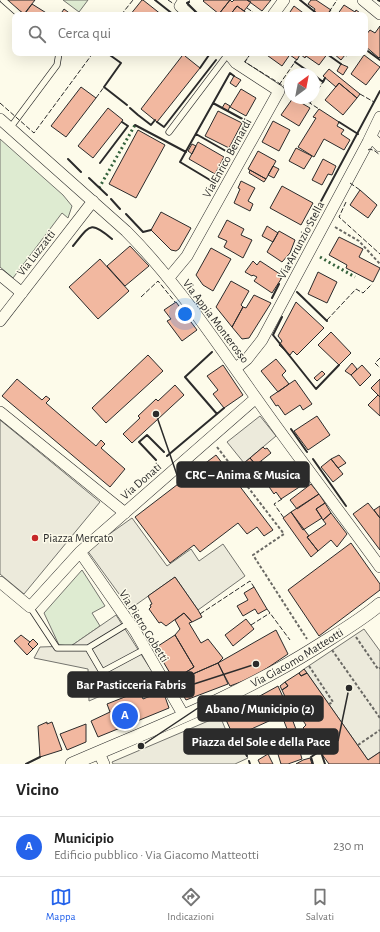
<!DOCTYPE html>
<html lang="it">
<head>
<meta charset="utf-8">
<style>
  body { margin:0; font-family:"Alegreya Sans",sans-serif; background:#f2f2f2; color:#222 }
  .compass { position:absolute; left:284px; top:68px; width:36px; height:36px; border-radius:50%; background:#fff; box-shadow:0 4px 16px #0002; rotate:32deg }
  .you { position:absolute; left:185px; top:314px; width:14px; height:14px; margin:-10px; border:3px solid #fff; border-radius:50%; background:#1a73e8; box-shadow:0 0 0 6px #1a73e833 }
  .badge { display:grid; place-items:center; width:26px; height:26px; border-radius:50%; background:#2563eb; color:#fff; font-size:13px; font-weight:700 }
  .pin { position:absolute; translate:-50% -50%; border:2px solid #fff; box-shadow:0 1px 4px #0006 }
  .list { margin:0; padding:0; list-style:none }
  h2 { display:flex; justify-content:space-between; align-items:center; height:52px; margin:0; padding:0 16px; font-size:17px }
  h2 small { font-size:13px; font-weight:400; color:#767676 }
  .list li { display:grid; grid-template-columns:26px 1fr auto; gap:12px; align-items:center; box-sizing:border-box; height:60px; padding:0 16px; border-top:1px solid #e0e0e0 }
  .list b { display:block; font-size:15px; white-space:nowrap }
  .list p { margin:0; font-size:13px; white-space:nowrap; color:#767676 }
  .list em { font-size:13px; font-style:normal; color:#767676 }
  .icon { flex:none; width:22px; height:22px; fill:none; stroke:currentColor; stroke-width:2; stroke-linecap:round; stroke-linejoin:round }
  .map { position:relative; flex:none; width:380px; height:764px; overflow:hidden }
  .search { position:absolute; background:#fff; box-shadow:0 4px 16px #0002; left:12px; right:12px; top:12px; height:44px; display:flex; align-items:center; gap:10px; box-sizing:border-box; padding:0 14px; border-radius:8px; color:#767676; font-size:15px }
  .sheet { height:112px; background:#fff }
  nav { display:flex; justify-content:space-around; align-items:center; box-sizing:border-box; height:56px; border-top:1px solid #e0e0e0; background:#fff; font-size:11px; color:#767676 }
  nav a { display:grid; justify-items:center; gap:2px }
  nav .on { color:#2563eb }
  .map>svg:first-child { display:block }
</style>
</head>
<body>
<div class="map">
<svg width="380" height="764" viewBox="0 0 380 764">
  <rect width="100%" height="100%" fill="#fdfbea"/>
  <path fill="#deebd1" stroke="#74746e" d="M63,0H88L79,12Z
    M0,139L63,195L72,206L68,218L62,213L13,278L0,267Z
    M82,570L105,606L92,613L100,626L71,646L59,645L44,613Z"/>
  <path fill="#eceadb" stroke="#74746e" d="M260,416L276,436L244,463L227,442Z
    M0,420L100,502L24,594L0,574Z
    M132,518L167,566L191,549L199,561L223,544L245,576L198,610L175,577L130,609L87,550Z
    M116,615L153,673L89,701L88,669L34,658L40,647L71,646Z
    M364,629L380,651V752L368,760L304,669Z
    M220,716L232,745L237,744L248,758L235,764H113L112,762Z"/>
  <path fill="#f2b8a0" stroke="#2b2b2b" d="M6,0H35L24,14Z
    M142,0H143L162,15H130Z
    M204,0H230L219,14L203,1Z
    M230,0L232,2L234,0H247L251,2L244,11L237,6L230,15H218Z
    M247,0H271L262,11Z
    M311,0H316L331,10L327,15H318L314,11L315,9L308,4Z
    M32,4L48,14L47,15H24Z
    M344,5L355,12L356,10L363,15H337Z
    M237,6L244,11L249,15H230Z
    M294,6L306,15H288Z
    M64,9L72,15H60Z
    M380,26V57L379,58L365,46V40L367,37L365,36L370,30L375,33Z
    M177,53H188L185,56L200,68L157,122L141,109L182,56Z
    M264,53H291L282,66Z
    M291,53H301L297,60L290,55Z
    M301,53H328L319,65L306,56L305,58L300,54Z
    M333,53H349L347,56L345,55L341,60Z
    M364,55L380,67L366,85L351,74Z
    M341,64L348,67L343,75L337,71Z
    M329,69L360,94L357,98L339,83L336,87L323,76Z
    M234,76L241,80L236,87L230,83Z
    M339,83L357,98L343,115L325,100Z
    M81,87L96,98L66,137L51,126Z
    M241,89L256,98L246,116L230,107Z
    M293,98L310,108L299,126L281,115Z
    M225,103L230,106L228,111L222,108Z
    M108,108L123,120L93,158L78,146Z
    M319,109L339,122L337,126L344,130L341,134L350,140L344,150L324,139L314,157L298,147L316,118L313,117Z
    M218,111L242,123L229,148L205,136Z
    M273,121L290,130L279,151L262,142Z
    M138,130L165,145L136,198L109,184Z
    M198,142L224,157L215,174L189,159Z
    M192,144L196,146L192,154L188,151Z
    M296,148L312,156L304,169L289,161Z
    M258,151L276,161L266,179L248,169Z
    M323,159L336,166L332,175L328,174L322,185L312,180Z
    M273,166L279,169L274,178L268,175Z
    M250,170L266,179L264,182L249,173Z
    M241,181L255,188L248,201L253,204L250,211L234,203L240,189L238,188Z
    M282,186L313,203L301,225L270,208Z
    M360,190L377,205L368,218L350,205Z
    M161,212L191,228L179,249L176,251L171,250L151,230Z
    M227,220L244,229L241,235L252,240L243,258L224,247L227,241L218,237Z
    M267,226L278,233L273,242L262,236Z
    M279,231L295,240L290,253L282,262L267,252Z
    M339,237L363,249L359,257L380,268L373,282L346,268L347,265L329,255Z
    M130,246L149,266L125,286L107,266Z
    M211,248L231,259L213,291L203,285L196,275Z
    M100,259L129,291L98,319L69,287Z
    M253,261L257,265L260,261L283,276L272,293L254,281L257,277L253,275L252,276L245,272Z
    M318,272L337,282L327,303L308,294Z
    M231,281L249,291L241,305L243,307L232,327L216,307Z
    M254,295L271,303L249,338L242,339L232,327L243,307L246,308Z
    M176,302L197,330L182,341L167,321L171,319L164,310Z
    M296,302L324,328L297,355L293,351L290,355L279,345L282,341L278,336Z
    M331,332L351,353L339,365L318,345Z
    M148,355L163,371L106,423L92,408Z
    M276,359L286,371L282,375L289,384L278,392L261,371Z
    M352,363L357,369L351,375L345,371Z
    M223,365L243,395L224,408L213,394L218,390L207,376Z
    M362,365L371,375L360,386L351,375Z
    M322,371L325,374L317,381L314,378Z
    M17,379L42,400L46,396L50,399L46,403L96,446L101,440L105,444L101,448L125,469L110,487L2,396Z
    M380,379V397L371,388Z
    M295,380L312,404L303,410L300,405L285,415L278,405L276,406L270,397Z
    M175,385L184,395L132,443L123,434L140,418L138,416L156,399L158,401Z
    M378,395L380,397V416L368,405Z
    M317,416L330,435L308,450L294,431Z
    M263,447L265,449L267,448L271,453L256,465L250,458Z
    M216,455L273,530L264,536L257,527L247,534L238,523L200,552L194,545L170,563L135,517Z
    M339,455L346,463L338,468L331,459Z
    M250,458L256,465L250,470L244,463Z
    M331,459L343,474L333,482L321,467Z
    M261,461L271,477L260,485L250,470Z
    M294,462L299,470L297,472L304,484L281,499L276,492L274,494L265,481Z
    M311,484L319,494L297,509L290,500Z
    M319,494L325,503L316,509L322,518L303,530L291,512Z
    M325,503L331,513L323,520L316,509Z
    M368,503L380,518V550L353,514Z
    M380,506V518L374,510Z
    M291,512L309,536L307,537L318,551L311,557L283,518Z
    M331,513L347,534L337,547L331,540L318,551L307,537L326,524L323,520Z
    M351,543L380,584V590L319,636L288,590Z
    M175,577L198,610L202,617L192,622L184,613L166,626L161,622L159,623L149,609L151,607L150,605L152,604L148,596Z
    M254,587L267,609L258,614L255,609L243,616L237,606L248,600L244,593Z
    M184,613L192,622L189,623L201,643L208,639L223,658L218,663L186,677L183,674L194,667L175,635L180,629L175,620Z
    M246,619L254,629L233,646L225,635Z
    M276,630L288,654L254,677L230,686L218,663Z
    M21,635L30,642L28,644L33,649L27,655L14,641Z
    M175,635L194,667L183,674L186,677L218,663L228,684L186,700L155,648Z
    M33,639L38,644L33,649L28,644Z
    M304,669L307,673L301,676L299,673Z
    M299,673L301,676L307,673L368,760L380,752V764H329L303,728L306,725L299,715L295,718L282,690L288,686L285,682Z
    M285,682L288,686L282,690L280,686Z
    M278,686L288,708L280,711L278,707L266,715L258,697Z
    M140,691L143,699L163,691L169,708L98,737L91,721L110,712L107,704Z
    M258,696L269,721L247,731L250,739L237,744L222,711Z
    M288,708L297,732L289,734L280,711Z
    M47,722V724L52,722L62,750L40,757L38,726Z
    M86,724V742L67,750L60,734Z
    M298,745L302,759L288,764H281L277,751Z
    M268,754L273,764H260L258,760Z
    M310,758L312,764H296L303,760Z"/>
  <g fill="none" stroke-linecap="round" stroke-linejoin="round">
    <g stroke="#2b2b2b" stroke-width="7">
      <path id="service" d="M3,0L20,15
        M10,128L57,65L59,53
        M169,132L228,54
        M30,607L57,648H88
        M129,623L88,648L102,672L145,649"/>
    </g>
    <g stroke="#2b2b2b" stroke-width="12">
      <path id="minor" d="M184,0L180,6L190,15
        M363,0L380,14
        M273,15L284,0
        M236,63L244,53
        M0,119L126,231C176,281 215,341 256,398C296,455 339,510 380,567
        M371,137L380,146
        M0,275L22,293
        M167,277L172,274L187,256L279,91L236,63L228,53
        M0,321L93,201
        M236,368L247,359L262,340L368,142L380,117
        M0,412L125,513
        M80,552L135,631L184,716
        M0,582L30,607L80,552L256,398
        M99,753L104,764"/>
    </g>
    <g stroke="#2b2b2b" stroke-width="14">
      <g id="tertiary">
        <path id="s1" d="M72,764C155,728 239,696 315,648C337,634 360,621 380,604"/>
      </g>
    </g>
    <path stroke="#6a6964" stroke-width="2" stroke-dasharray="3 2" stroke-linecap="butt" d="M335,227L359,241L380,264
      M217,447L284,534L253,555L307,639
      M356,637L378,669L380,668
      M332,650L380,718
      M309,666L333,702L329,704
      M358,745L380,730"/>
    <use href="#service" stroke="#fdfbea" stroke-width="5.5"/>
    <use href="#minor" stroke="#fdfbea" stroke-width="11"/>
    <use href="#tertiary" stroke="#fdfbea" stroke-width="13"/>
    <path stroke="#34623c" stroke-width="3" stroke-dasharray="2 3" stroke-linecap="butt" d="M99,188L135,125
      M320,257L355,277"/>
    <path stroke="#2b2b2b" stroke-width="1" stroke-dasharray="5 2" stroke-linecap="butt" d="M168,0L174,4
      M247,8L257,15
      M329,12L337,0
      M121,15L133,0
      M251,53L245,62L290,90
      M279,85L297,59
      M360,94L374,102
      M314,96L323,82
      M96,98L104,87
      M302,98L319,109
      M0,103L34,133L93,53
      M310,103L313,98
      M368,150L370,149L375,151L380,155
      M350,183L360,190
      M346,202L339,217L380,254
      M141,297L158,281L175,302
      M327,320L356,289L363,293L372,284
      M380,358L375,363L380,368
      M282,499L274,504L284,518
      M267,609L290,640
      M200,614L250,581L254,587
      M251,625L270,613"/>
    <path stroke="#2b2b2b" stroke-width="2" d="M155,0L174,15
      M300,0L315,12
      M378,0L380,1
      M189,2L187,3L199,15
      M365,49L380,60
      M107,53L121,63L104,87L127,105
      M327,54L341,64
      M295,62L312,74
      M200,68L209,55
      M314,75L323,82L325,78
      M213,103L248,122
      M130,108L138,115L151,125L155,120
      M157,122L164,127L216,60
      M339,122L358,134
      M135,125L186,152
      M196,134L231,154
      M68,159L81,172
      M100,163L128,126L122,122
      M89,178L107,195
      M215,183L180,162L230,73L234,76
      M111,199L120,209
      M126,214L143,232L151,230
      M304,233L380,91
      M73,246C90,225 90,220 112,239
      M281,278L300,241
      M297,292L327,321
      M272,298L279,284
      M282,317L273,335L316,389L339,365
      M212,352L185,377L217,414
      M291,429L307,452
      M167,456L224,408
      M313,459L346,506
      M156,460L139,442L147,435L164,452
      M241,742L247,756
      M322,755L325,764
      M249,761L250,764
      M26,764L40,757
      M313,764L311,757L320,751"/>
  </g>
  <circle fill="#c62828" stroke="#fdfbea" stroke-width="1.5" cx="35" cy="538" r="4"/>
  <g text-anchor="middle" stroke-width="3" stroke-linejoin="round" paint-order="stroke">
    <g font-size="12" fill="#2b2b2b" stroke="#fdfbea">
      <text transform="translate(227 158) rotate(-61)" y="4">Via Enrico Bernardi</text>
      <text transform="translate(301 240) rotate(-62)" y="4">Via Arrunzio Stella</text>
      <text transform="translate(36 253) rotate(-52)" y="4">Via Luzzatti</text>
      <text transform="translate(216 321) rotate(53)" y="4">Via Appia Monterosso</text>
      <text transform="translate(141 481) rotate(-41)" y="4">Via Donati</text>
      <text transform="translate(144 626) rotate(58)" y="4">Via Pietro Gobetti</text>
      <text dy="4" stroke="none"><textPath href="#s1" startOffset="249">Via Giacomo Matteotti</textPath></text>
    </g>
    <g font-size="12" fill="#2b2b2b" stroke="#fdfbea" text-anchor="start">
      <text x="43" y="542">Piazza Mercato</text>
    </g>
  </g>
  <path fill="none" stroke="#2b2b2b" stroke-width="1.5" d="M156 414L177 475M256 664L194 684M141 746L198 708M349 688L338 741"/>
  <g fill="#2b2b2b" stroke="#fdfbea" stroke-width="1.5">
    <circle cx="156" cy="414" r="4"/>
    <circle cx="256" cy="664" r="4"/>
    <circle cx="141" cy="746" r="4"/>
    <circle cx="349" cy="688" r="4"/>
  </g>
  <g fill="#2b2b2b" stroke="#2b2b2b" stroke-width="1.5">
    <rect x="177" y="462" width="132" height="25" rx="4"/>
    <rect x="68" y="672" width="126" height="25" rx="4"/>
    <rect x="198" y="696" width="125" height="25" rx="4"/>
    <rect x="184" y="729" width="154" height="25" rx="4"/>
  </g>
  <g font-size="13" text-anchor="middle" font-weight="bold" fill="#fff">
    <text x="243" y="479">CRC – Anima &amp; Musica</text>
    <text x="131" y="689">Bar Pasticceria Fabris</text>
    <text x="260" y="713">Abano / Municipio (2)</text>
    <text x="261" y="746">Piazza del Sole e della Pace</text>
  </g>
</svg>
<svg class="compass" viewBox="-18 -18 36 36"><path d="M0-13l5 13h-10z" fill="#e53935"/><path d="M0 13l5-13h-10z" fill="#767676"/></svg>
<div class="you"></div>
<div class="pin badge" style="left:125px;top:716px">A</div>
<div class="search"><svg class="icon" aria-label="search" viewBox="0 0 24 24"><circle cx="10" cy="10" r="6"/><path d="M15 15l6 6"/></svg>Cerca qui</div>
</div>
<section class="sheet">
<h2>Vicino<small></small></h2>
<ul class="list">
<li><span class="badge">A</span><div><b>Municipio</b><p>Edificio pubblico · Via Giacomo Matteotti</p></div><em>230 m</em></li>
</ul>
</section>
<nav>
<a class="on"><svg class="icon" aria-label="map" viewBox="0 0 24 24"><path d="M3 6l6-2 6 2 6-2v14l-6 2-6-2-6 2zM9 4v14M15 6v14"/></svg>Mappa</a>
<a><svg class="icon" aria-label="directions" viewBox="0 0 24 24"><path d="M12 3l9 9-9 9-9-9zM9 14v-3h6M13 9l2 2-2 2"/></svg>Indicazioni</a>
<a><svg class="icon" aria-label="saved" viewBox="0 0 24 24"><path d="M7 4h10v16l-5-4-5 4z"/></svg>Salvati</a>
</nav>
</body>
</html>
